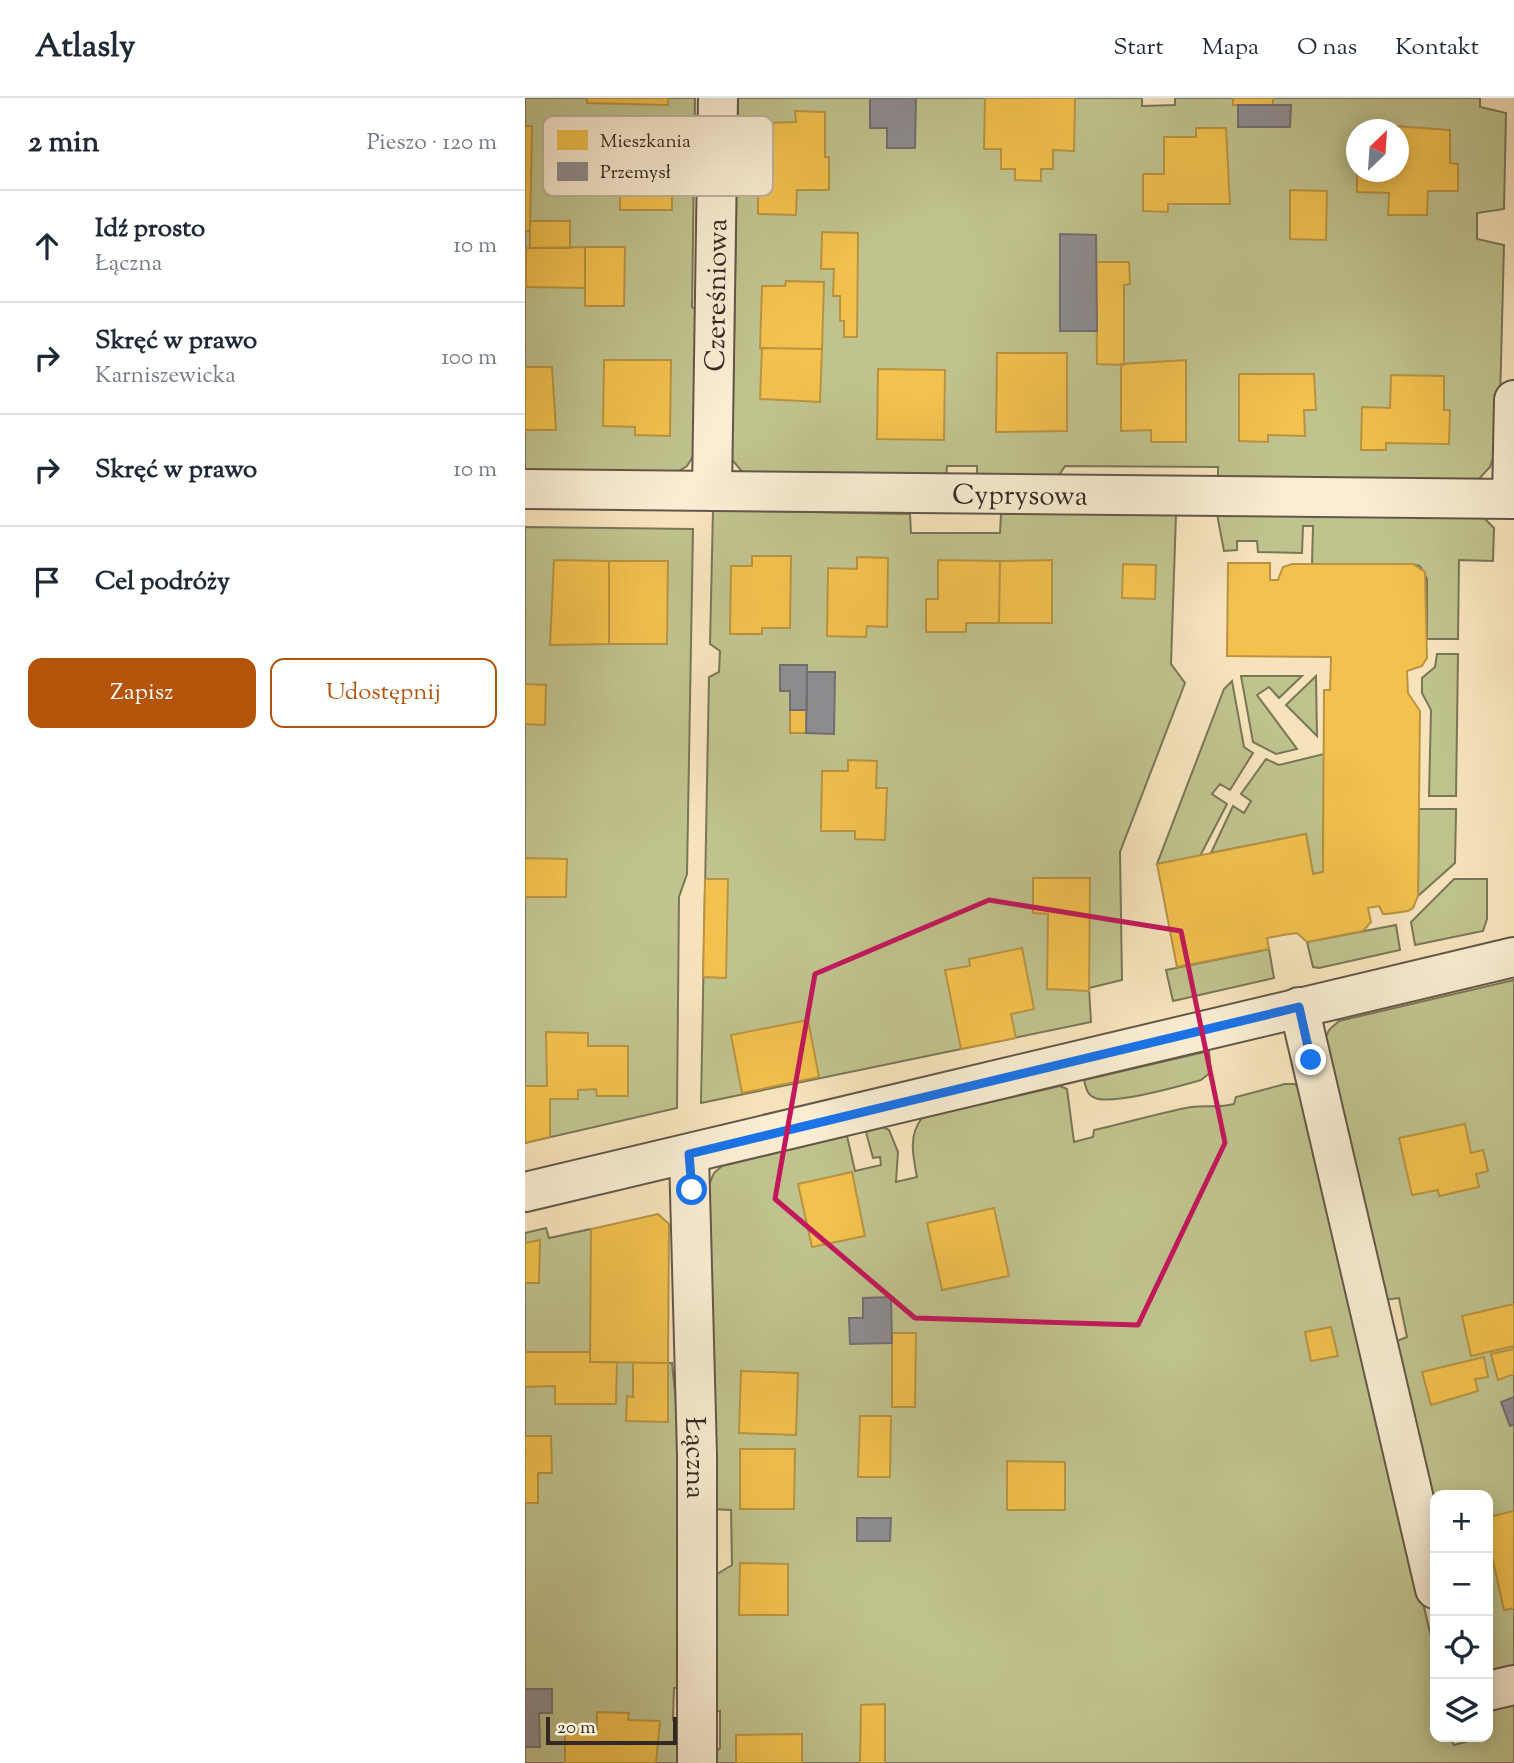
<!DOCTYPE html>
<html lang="pl">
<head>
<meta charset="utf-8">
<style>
  body { margin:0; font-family:"Sorts Mill Goudy",serif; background:#f2f2f3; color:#1f2937 }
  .controls { position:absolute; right:21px; bottom:21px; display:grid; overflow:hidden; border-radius:14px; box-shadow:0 4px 18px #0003 }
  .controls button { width:63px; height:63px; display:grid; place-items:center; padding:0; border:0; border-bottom:2px solid #e0e1e3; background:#fff; color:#1f2937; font:35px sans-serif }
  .compass { position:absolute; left:821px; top:21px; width:63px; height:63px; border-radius:50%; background:#fff; box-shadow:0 4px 18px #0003; rotate:25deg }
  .scale { position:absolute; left:21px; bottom:18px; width:131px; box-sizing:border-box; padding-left:7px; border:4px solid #342823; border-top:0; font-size:19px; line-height:24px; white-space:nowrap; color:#342823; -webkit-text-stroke:5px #f9edd3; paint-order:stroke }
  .stop { position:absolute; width:21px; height:21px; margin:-16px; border:5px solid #1a73e8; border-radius:50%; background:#fff }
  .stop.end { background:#1a73e8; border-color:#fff; box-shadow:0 2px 7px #0008 }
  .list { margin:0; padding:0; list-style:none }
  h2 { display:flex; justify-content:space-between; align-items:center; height:91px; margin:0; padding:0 28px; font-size:30px }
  h2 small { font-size:23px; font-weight:400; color:#747a83 }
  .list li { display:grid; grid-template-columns:46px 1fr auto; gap:21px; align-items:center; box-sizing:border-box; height:112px; padding:0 28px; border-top:2px solid #e0e1e3 }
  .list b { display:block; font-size:26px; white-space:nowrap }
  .list p { margin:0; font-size:23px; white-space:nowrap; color:#747a83 }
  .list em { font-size:23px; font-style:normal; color:#747a83 }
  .actions { display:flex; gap:14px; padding:21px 28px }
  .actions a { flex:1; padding:16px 0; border:2px solid #b45309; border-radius:14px; text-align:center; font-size:24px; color:#b45309 }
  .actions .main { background:#b45309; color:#fff }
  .icon { flex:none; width:38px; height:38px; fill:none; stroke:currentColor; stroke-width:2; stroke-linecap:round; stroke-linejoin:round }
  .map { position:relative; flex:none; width:989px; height:1665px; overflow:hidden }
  header { display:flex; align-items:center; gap:42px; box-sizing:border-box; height:98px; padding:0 35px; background:#fff; border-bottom:2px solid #e0e1e3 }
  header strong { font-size:33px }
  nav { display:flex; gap:38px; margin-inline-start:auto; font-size:24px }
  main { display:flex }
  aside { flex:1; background:#fff }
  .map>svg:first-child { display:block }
</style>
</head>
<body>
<header>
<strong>Atlasly</strong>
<nav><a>Start</a><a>Mapa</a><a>O nas</a><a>Kontakt</a></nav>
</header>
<main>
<aside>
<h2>2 min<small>Pieszo · 120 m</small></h2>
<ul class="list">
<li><svg class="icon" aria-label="ahead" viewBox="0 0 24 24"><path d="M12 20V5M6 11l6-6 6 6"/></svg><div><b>Idź prosto</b><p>Łączna</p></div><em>10 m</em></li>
<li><svg class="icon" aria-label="right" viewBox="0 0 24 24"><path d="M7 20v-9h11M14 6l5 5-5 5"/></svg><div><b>Skręć w prawo</b><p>Karniszewicka</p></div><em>100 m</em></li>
<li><svg class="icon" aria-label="right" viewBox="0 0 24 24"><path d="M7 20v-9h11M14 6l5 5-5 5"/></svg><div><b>Skręć w prawo</b></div><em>10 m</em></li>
<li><svg class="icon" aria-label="arrive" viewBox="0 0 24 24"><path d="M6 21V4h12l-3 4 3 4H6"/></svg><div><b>Cel podróży</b></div></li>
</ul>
<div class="actions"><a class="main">Zapisz</a><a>Udostępnij</a></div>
</aside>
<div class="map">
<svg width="989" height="1665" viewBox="0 0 989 1665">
  <rect width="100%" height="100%" fill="#f6e3bc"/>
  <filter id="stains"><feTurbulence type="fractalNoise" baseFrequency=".00286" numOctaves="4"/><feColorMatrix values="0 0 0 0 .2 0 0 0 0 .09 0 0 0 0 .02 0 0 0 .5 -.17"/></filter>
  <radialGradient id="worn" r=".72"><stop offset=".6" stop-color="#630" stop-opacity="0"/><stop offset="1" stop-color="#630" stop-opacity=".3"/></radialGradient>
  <path fill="#c0c38e" stroke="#7a7658" stroke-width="2" fill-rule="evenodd" d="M0,0H170L167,209L175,215L170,355L162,368L144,379L0,378Z
    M213,0H617V8L650,7V0H955V9L981,15L979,111L952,115V141L979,147L974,342L965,369L951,384H693V369L540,368L531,382L452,381V368H422L421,382L219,376L204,358L203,313L208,309ZM832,32H874V74H832Z
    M188,412L385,416L386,435H475L476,416H651L646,566L660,585L595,754L597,882L564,890L566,924L176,1005L184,579L194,574L195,553L185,546Z
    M692,416L959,420L969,430L968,463L934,462L933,541H902V481L895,468L887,466H787L788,428H778L777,455L733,454L732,443H712V452L699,453Z
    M0,429L168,431L162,776L154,799L152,1010L0,1045Z
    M912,556H933L931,698H904L906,612L897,595V580L910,569Z
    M716,578H777L754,600L744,589L732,597L772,651L751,656L728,644Z
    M791,578L792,638L761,607Z
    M707,583L719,649L728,655L705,692L695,686L687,696L702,706L675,758L632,766L699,591Z
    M799,656L798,774L788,776L781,736L686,755L708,708L719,715L726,703L716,696L741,661L754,667Z
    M894,711H931V715L930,765L893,798Z
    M929,781H962V821L958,833L890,847L886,824Z
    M871,827L875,852L794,870L788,869L782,844Z
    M744,851L749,880L648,903L641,872Z
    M989,882V1570L963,1574V1397L903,1396L869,1244L882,1239L874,1200L859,1202L798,945L804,932L814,923Z
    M684,953L686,974L676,982C655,988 589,1007 570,1000C562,997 561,990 559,982Z
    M760,986H769L776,990L908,1547L910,1639H924L929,1647L947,1642L946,1639H963V1609L989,1603V1665H188V1657L195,1650V1613H187V1479L207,1467L206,1412L188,1411L182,1091L189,1075L197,1068L322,1038L330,1073L356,1067L355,1059L348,1060L341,1034L358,1029L364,1032L373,1054L371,1084L392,1079C388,1058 383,1038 397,1020L535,988L542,991L549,1044L568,1039L569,1032C601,1025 634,1015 666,1009C682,1007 693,1010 709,1006L711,999Z
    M21,1130L24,1140L66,1131L143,1265H147L159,1385L156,1590H149L148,1622L158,1630V1665H0V1135Z"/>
  <path fill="#f2c14e" stroke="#b99341" stroke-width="2" d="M62,0H143V7L62,5Z
    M460,0H550L549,53L528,52V71H516V83L490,82V71H476V51H459Z
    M708,0H748V7H708Z
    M270,13L300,14V59H304V92H272L271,117L233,116V90H242L238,25L271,24Z
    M0,28H7L5,133H0Z
    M870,28L925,32V65L933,66V93H903L902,117H863L864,95L832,94V74H874V32Z
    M671,30H701L705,106H643V114L618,113V76H639V39H671Z
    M96,53H147V112H95Z
    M765,92L802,93L801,142L765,141Z
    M5,123H45V150H5Z
    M297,134L333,135L332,239H319V223H315V198H308L309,171H296Z
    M60,149V190L1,189V150Z
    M60,149H100L99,208H60Z
    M571,164H604L605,186L599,187V267L572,266Z
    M261,183L299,184L297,251L235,250L237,188H260Z
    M237,250L297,251L295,304L235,301Z
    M472,255H542V333L471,334Z
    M79,262H146L145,338L110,337V329L78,328Z
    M661,262V344H626V332L596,333V266Z
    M0,269H27L31,332H0Z
    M353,271L420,272L419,342L352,341Z
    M714,276H789L791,312H779L780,338L743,337V344L714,343Z
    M866,277L919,278V312H925L924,346L861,345V352H836L837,309L865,310Z
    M227,458H266L265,530H237V536H205L206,468H227Z
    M332,459L363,460L362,529L342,528L341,539L302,538L303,470L332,471Z
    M29,462L84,463V546L25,547Z
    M413,462L475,463L474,525H441V534H401V501H413Z
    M527,462V525H474L475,463Z
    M84,463H143L142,546H84Z
    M703,465H745V482H753L758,469L767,466H888L900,474L902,560L897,568L882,573L883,595L895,613L893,798L888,810L883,813L862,816H858L854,808L843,810L846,824L838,833L782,844L772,835L758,837L742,840L744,851L652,869L632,766L781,736L788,776L798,774L799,592H805L806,559L702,558Z
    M598,466L631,467L630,501L597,500Z
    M0,586L21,587L20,627L0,626Z
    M265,612H282L281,635H265Z
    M323,662L352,663L351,690H362L360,742L330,741V733H296L297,673H323Z
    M0,760L42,761L41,799H0Z
    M508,780H565L564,893L522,891L523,816L508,815Z
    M180,781H203L201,880L178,879Z
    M497,850L509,911L486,916L491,940L436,951L420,872L445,868L444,861Z
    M283,922L294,979L217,995L206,937Z
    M21,934L63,935V948H103V998H72L71,991L53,992V1001H25V1039L0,1045V988H22Z
    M940,1026L946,1055L958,1052L963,1073L951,1076L954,1089L914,1098L913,1092L887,1097L874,1040Z
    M327,1074L340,1138L287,1149L273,1086Z
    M469,1110L484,1178L417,1192L402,1125Z
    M133,1116L144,1126L143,1265L65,1264L66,1131Z
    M15,1142L14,1185H0V1145Z
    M989,1206V1248L946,1258L937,1218Z
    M806,1229L813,1258L786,1263L780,1234Z
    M367,1235H391L390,1309H367Z
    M989,1251V1276L973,1282L966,1256Z
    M0,1254H65V1264H92L91,1306H30V1288L0,1289Z
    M959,1259L963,1279L950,1281L953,1293L906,1307L897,1274Z
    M108,1265H143V1324L101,1323L102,1298L108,1299Z
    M216,1273L273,1275L271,1337L214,1335Z
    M335,1318H366L365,1379H333Z
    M0,1338H26L27,1375H13V1405H0Z
    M215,1351H270L269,1411H215Z
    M482,1363L540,1364V1412H482Z
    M989,1413V1510L979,1512L963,1441V1419Z
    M215,1465L263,1466V1517H214Z
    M360,1606V1665H335L336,1607Z
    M72,1614L104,1615L103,1622L135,1623L131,1665H40V1634L72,1635Z
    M277,1636V1665H211V1637Z"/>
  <path fill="#8d8d92" stroke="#726f71" stroke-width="2" d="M345,0H391L390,50H362V30H345Z
    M713,7H766L765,29H713Z
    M535,136L571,137L572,233H535Z
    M255,567H282V612H265V593H255Z
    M282,574H310L309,636L281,635Z
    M366,1199L367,1245L325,1246L324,1220H338V1200Z
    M989,1299V1326L985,1328L976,1304Z
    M332,1420H366L365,1443H332Z
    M0,1591H27V1615H14L15,1649H0Z"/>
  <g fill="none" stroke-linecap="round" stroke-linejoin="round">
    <g stroke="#645749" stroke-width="42">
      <g id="minor">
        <path id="s1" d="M0,391L989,401"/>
        <path id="s2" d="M187,393L193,0"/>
        <path d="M987,401L989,302"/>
        <path d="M774,909L910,1491"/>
        <path id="s3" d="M164,1056L172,1357V1665"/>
        <path d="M963,1593L989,1587"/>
      </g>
    </g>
    <g stroke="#645749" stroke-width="42">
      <path id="tertiary" d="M0,1094L989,859"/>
    </g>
    <use href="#minor" stroke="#f9edd3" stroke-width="38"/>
    <use href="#tertiary" stroke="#f9edd3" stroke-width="38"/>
  </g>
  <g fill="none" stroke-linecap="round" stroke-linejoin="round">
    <path stroke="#1a73e8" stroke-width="9" d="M167,1092L164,1056L774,909L786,962"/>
  </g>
  <path fill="none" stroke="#c2185b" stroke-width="5" stroke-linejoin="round" d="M464,802L656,833L700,1045L613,1227L390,1220L250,1101L290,876Z"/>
  <g text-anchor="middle" stroke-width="7" stroke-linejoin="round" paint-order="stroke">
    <g font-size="28" fill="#342823" stroke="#f9edd3">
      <text dy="10" stroke="none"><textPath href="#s2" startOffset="196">Czereśniowa</textPath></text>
      <text dy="10" stroke="none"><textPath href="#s1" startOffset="495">Cyprysowa</textPath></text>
      <text dy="10" stroke="none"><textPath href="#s3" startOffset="304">Łączna</textPath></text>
    </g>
  </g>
  <rect x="18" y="18" width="230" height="80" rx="10" fill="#f9edd3" stroke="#beb29e" stroke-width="2"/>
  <rect x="32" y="32" width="31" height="20" fill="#f2c14e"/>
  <rect x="32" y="64" width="31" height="19" fill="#8d8d92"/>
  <g font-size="19" fill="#342823">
    <text x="75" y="49">Mieszkania</text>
    <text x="75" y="80">Przemysł</text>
  </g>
  <rect width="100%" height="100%" filter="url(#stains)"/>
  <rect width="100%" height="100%" fill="url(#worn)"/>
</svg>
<div class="controls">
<button>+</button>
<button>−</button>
<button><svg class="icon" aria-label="locate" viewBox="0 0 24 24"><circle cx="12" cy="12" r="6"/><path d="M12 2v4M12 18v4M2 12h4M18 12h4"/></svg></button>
<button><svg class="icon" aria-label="layers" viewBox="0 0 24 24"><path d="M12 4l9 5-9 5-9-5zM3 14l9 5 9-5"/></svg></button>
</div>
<svg class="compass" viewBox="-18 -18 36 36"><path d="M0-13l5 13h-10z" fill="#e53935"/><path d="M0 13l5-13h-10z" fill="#747a83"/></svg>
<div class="scale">20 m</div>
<div class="stop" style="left:167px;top:1092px"></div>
<div class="stop end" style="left:786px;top:962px"></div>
</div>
</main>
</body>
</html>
